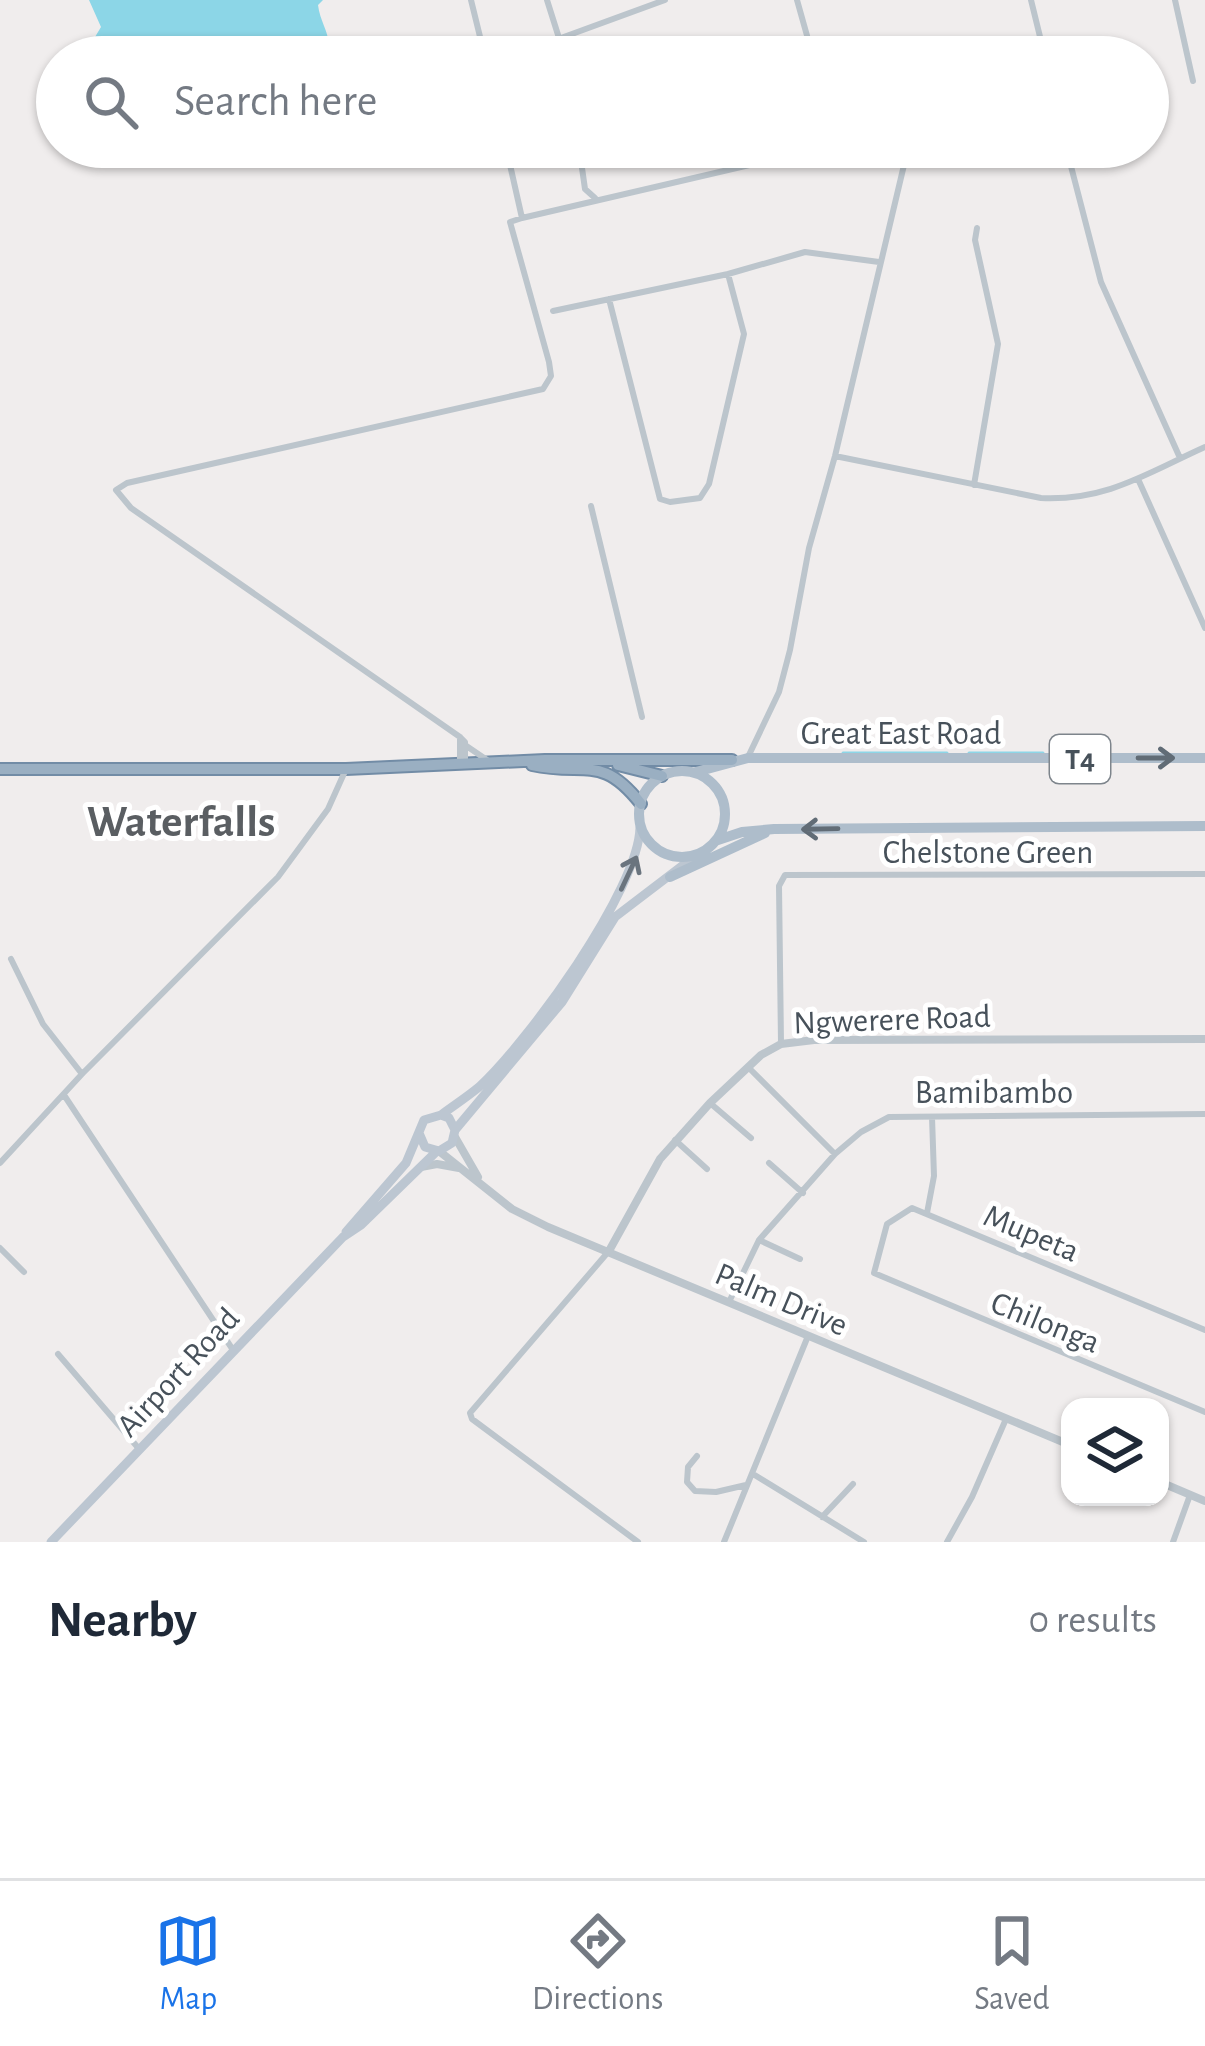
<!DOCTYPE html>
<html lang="en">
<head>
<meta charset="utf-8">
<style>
  body { margin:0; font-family:"Alegreya Sans",sans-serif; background:#f2f2f3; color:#1f2937 }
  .controls { position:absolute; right:36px; bottom:36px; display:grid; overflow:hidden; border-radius:24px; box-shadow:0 3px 9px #0004 }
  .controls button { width:108px; height:108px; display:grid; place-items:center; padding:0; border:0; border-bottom:3px solid #e0e1e3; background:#fff; color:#1f2937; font:60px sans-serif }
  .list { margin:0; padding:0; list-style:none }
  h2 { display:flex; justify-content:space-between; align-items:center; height:156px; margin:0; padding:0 48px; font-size:51px }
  h2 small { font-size:39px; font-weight:400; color:#747a83 }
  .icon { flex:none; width:66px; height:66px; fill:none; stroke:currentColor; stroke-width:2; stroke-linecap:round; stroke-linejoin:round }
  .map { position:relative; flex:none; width:1205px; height:1542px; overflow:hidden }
  .search { position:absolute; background:#fff; box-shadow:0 3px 9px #0004; left:36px; right:36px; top:36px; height:132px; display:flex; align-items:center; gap:30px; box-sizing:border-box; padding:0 42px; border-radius:66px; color:#747a83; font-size:45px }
  .sheet { height:336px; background:#fff }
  nav { display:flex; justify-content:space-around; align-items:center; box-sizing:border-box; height:168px; border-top:3px solid #e0e1e3; background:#fff; font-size:33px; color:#747a83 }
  nav a { display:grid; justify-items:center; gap:6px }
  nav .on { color:#1a73e8 }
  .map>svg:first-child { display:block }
</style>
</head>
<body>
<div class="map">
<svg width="1205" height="1542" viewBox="0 0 1205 1542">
  <rect width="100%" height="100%" fill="#f0eded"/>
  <path fill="#8cd6e7" d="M89,0H323L318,5C320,21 328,30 329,45L320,55C289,56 253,41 227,57H83L101,27Z"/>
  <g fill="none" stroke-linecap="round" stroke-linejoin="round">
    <path stroke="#8cd6e7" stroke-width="3" d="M843,753H947
      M969,753H1043"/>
    <g stroke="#728ca6" stroke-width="14">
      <path id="trunk" d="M532,765C585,777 601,753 641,804
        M618,765L662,776
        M0,769H346L545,760H732"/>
    </g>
    <path stroke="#bcc5cc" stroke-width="6" d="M471,0L485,57
      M547,0L565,57
      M797,0L813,57
      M1031,0L1045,57
      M1175,0L1193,81
      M561,38L665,0
      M506,147L522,218L827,147
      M579,147L585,189L595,198
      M1066,147L1101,282L1180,458
      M609,299L660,499L670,502L700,498L709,484L744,334L728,274
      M553,311L728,274L805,252L879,262
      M835,456L1041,498C1107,501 1147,473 1205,447
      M1138,479L1205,628
      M974,485L998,344L975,240L977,228
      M591,506L642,717
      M460,737V764
      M465,745L487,760
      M748,757L779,692L790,650L809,548L835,456L904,165L905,147
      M465,764V742L460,737L131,508L116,490L127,483L543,389L551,376L549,362L510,222L522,218
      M11,959L43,1024L82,1074
      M781,1043L779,886L785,875L1205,874
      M749,1068L835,1154
      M64,1095L233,1350
      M710,1103L751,1138
      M675,1140L707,1169
      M0,1163L82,1074L278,877L328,809L346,769
      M769,1163L803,1193
      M927,1213L934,1176L932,1117
      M759,1240L800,1259
      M0,1248L24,1272
      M609,1251L470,1413L472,1419L638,1542
      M729,1302L759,1240L835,1154L861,1132L889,1117L1205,1114
      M1205,1330L912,1208L887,1224L874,1273L1205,1412
      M58,1354L140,1450
      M697,1456L688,1467L687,1482L695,1491L716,1492L746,1485
      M753,1474L864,1542
      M822,1517L853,1484
      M724,1542L808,1336
      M947,1542L972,1497L1006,1419
      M1173,1542L1190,1495"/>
    <path stroke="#bcc5cc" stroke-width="8" d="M455,1137L478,1177
      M439,1151L512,1209L548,1227L1070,1445
      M421,1167L437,1164L459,1168
      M609,1251L660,1159L710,1103L761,1055L781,1044L814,1040L1205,1039
      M1160,1482L1205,1501"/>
    <path stroke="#bcc6d1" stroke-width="9" d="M441,1115C453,1106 467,1097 479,1087C527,1043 639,890 640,827
      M455,1130L562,1002L615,917L695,856
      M346,1232L406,1163L424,1120L441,1115L449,1118L455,1130L452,1143L439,1151L425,1147L419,1133
      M51,1542L343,1237L361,1225L437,1151"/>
    <path stroke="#aebdcb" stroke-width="10" d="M639 814a43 43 0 1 1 86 0a43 43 0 1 1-86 0Z
      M696,772L748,758H1205
      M718,840L742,832L774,829L1205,826
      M670,877L765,833"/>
    <use href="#trunk" stroke="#9aafc2" stroke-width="10"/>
  </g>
  <defs><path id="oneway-shaft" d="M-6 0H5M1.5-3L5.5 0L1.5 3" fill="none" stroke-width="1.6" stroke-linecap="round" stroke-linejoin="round" transform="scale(3)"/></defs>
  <g stroke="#616c76">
    <use href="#oneway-shaft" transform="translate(1156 758)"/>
    <use href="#oneway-shaft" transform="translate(820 829) rotate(179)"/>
  </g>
  <use stroke="#6a747e" href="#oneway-shaft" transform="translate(629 873) rotate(-65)"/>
  <g text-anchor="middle" stroke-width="10" stroke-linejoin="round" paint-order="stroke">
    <rect fill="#fff" stroke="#7e858c" stroke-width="3" x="1050" y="735" width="60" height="48" rx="9"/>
    <g font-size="30" font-weight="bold" fill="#47515a">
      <text x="1080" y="769">T4</text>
    </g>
    <g font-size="33" fill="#47515a" stroke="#fff">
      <text x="901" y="744">Great East Road</text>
      <text x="988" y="863">Chelstone Green</text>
      <text transform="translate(892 1018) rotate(-2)" y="12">Ngwerere Road</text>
      <text x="994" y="1103">Bamibambo</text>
      <text transform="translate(1032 1232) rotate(23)" y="12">Mupeta</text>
      <text transform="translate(782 1298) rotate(23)" y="12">Palm Drive</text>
      <text transform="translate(1046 1321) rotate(22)" y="12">Chilonga</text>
      <text transform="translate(177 1371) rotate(-47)" y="12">Airport Road</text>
    </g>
    <g font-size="45" font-weight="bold" fill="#5a5e62" stroke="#fff">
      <text x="181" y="836">Waterfalls</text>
    </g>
  </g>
</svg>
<div class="controls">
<button><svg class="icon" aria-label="layers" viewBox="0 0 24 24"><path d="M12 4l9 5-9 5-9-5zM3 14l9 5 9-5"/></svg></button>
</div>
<div class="search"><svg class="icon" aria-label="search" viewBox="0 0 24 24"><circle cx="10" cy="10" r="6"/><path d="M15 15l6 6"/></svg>Search here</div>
</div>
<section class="sheet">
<h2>Nearby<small>0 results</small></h2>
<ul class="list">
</ul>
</section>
<nav>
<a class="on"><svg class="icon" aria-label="map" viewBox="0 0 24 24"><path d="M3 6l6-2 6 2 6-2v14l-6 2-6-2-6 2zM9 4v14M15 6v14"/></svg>Map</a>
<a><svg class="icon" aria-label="directions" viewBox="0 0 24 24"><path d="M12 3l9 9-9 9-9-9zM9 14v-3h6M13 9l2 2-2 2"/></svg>Directions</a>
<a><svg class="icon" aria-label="saved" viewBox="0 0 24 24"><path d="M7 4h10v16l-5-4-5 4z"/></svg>Saved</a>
</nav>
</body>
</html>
